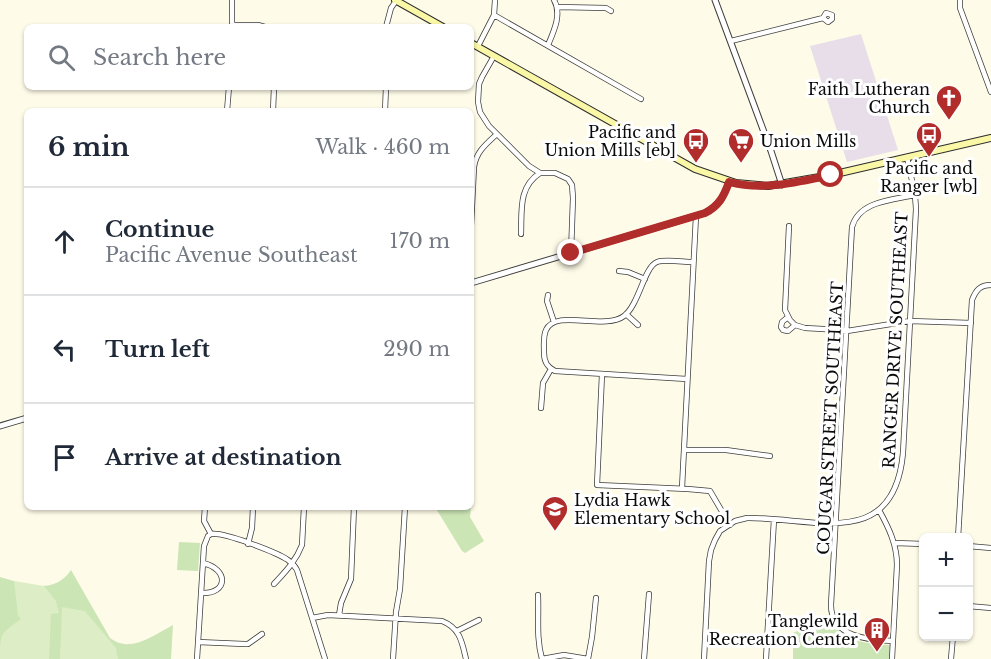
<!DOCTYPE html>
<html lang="en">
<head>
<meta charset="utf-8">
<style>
  body { margin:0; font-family:"Libre Baskerville",serif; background:#f6f6f7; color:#1f2937 }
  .controls { position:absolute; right:18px; bottom:18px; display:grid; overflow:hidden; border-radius:9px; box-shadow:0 2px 4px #0004 }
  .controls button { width:54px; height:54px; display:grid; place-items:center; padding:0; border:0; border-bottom:2px solid #e0e1e3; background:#fff; color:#1f2937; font:30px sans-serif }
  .stop { position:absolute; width:18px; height:18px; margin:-14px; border:4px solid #b12d2b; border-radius:50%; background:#fff }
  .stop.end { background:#b12d2b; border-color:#fff; box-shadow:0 2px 6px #0008 }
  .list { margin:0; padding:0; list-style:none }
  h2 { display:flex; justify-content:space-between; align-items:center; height:78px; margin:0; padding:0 24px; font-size:26px }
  h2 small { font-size:20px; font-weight:400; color:#747a83 }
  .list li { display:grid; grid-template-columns:39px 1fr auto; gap:18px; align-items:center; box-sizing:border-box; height:108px; padding:0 24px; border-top:2px solid #e0e1e3 }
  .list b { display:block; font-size:22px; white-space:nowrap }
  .list p { margin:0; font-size:20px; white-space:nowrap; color:#747a83 }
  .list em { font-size:20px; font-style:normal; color:#747a83 }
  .icon { flex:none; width:33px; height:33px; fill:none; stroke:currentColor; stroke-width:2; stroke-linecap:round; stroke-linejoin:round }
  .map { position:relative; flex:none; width:991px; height:659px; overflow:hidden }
  .search { position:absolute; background:#fff; box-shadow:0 2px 4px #0004; left:24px; top:24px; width:450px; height:66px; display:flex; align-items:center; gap:15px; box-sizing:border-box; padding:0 21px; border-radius:9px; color:#747a83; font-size:22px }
  .panel { position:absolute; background:#fff; box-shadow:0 2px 4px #0004; left:24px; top:108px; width:450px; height:402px; border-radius:9px }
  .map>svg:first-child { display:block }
</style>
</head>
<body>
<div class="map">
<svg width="991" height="659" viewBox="0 0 991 659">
  <rect width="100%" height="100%" fill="#fefbe8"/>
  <path fill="#e8dee9" d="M861,34L898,150L847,162L810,46Z"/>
  <path fill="#cbe5b5" d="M435,507H471L470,517L484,541L465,553L462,551Z
    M179,542L200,543L198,571L177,570Z
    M71,570L110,638C130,654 154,635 173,625L171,659H0V577C25,584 54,596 71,570Z
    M830,615C841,643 864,643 890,645L889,659H793V633Z"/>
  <path fill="#ddedc6" d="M14,581L44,586L56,601L59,613L51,614L49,659H0C0,633 0,634 21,619L18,616Z
    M62,607L85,611L116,648L118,659H60Z"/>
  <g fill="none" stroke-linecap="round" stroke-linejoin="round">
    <g stroke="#3d3d3d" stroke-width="6">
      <path id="minor" d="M232,0V27
        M960,0V8L991,92
        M558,7L606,8L611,11
        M494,15L641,99
        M233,25H258L265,27
        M386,27L391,8L396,1
        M731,41L823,18L826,13L832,15V19L828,22L823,18
        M548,45C554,31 562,14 554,0
        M478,46L494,15L495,0
        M494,56L482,77L479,84L478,102L480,112L489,126L529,166L540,173H555L568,179L572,185L573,198L571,253
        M227,111L229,87
        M273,111L274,87
        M385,111L386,87
        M471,226L474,167C476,152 486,144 497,134
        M789,226L785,310L790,320L795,325L805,328L823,329L847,331L910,321L971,323
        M521,234C522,211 518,187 540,173
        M619,271L628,272L645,279
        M548,295L547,301L554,322
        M626,314L638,325
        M788,317L782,322L781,327L783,330L788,331L795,325
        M602,374L597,485L688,489L710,491L730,525
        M687,379L555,371C547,367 544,362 544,353C544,346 543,336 546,330C556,308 604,331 624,316C639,305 644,267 657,262C665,259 684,262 693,262
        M541,408L543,383L551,369
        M684,450H726L770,456
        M682,488L696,216
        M205,507L204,521L211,534
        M879,510C889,528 897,545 897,565L892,659
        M211,534C224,532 276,552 288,560C292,563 295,566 297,570L325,659
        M958,538L972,300C976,290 980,285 991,285
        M895,543L924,544
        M248,544L252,528L253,507
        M968,546L991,548
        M274,584C285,572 296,561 302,545L304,507
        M202,593C228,594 229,569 203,563
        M538,595C539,617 536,638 542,659
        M968,606L991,608
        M339,615L341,603L351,579L354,507
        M312,618L328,615L442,621C460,628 462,642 466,659
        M457,631L479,620
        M893,641C868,640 831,637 831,605L852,227C859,201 892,200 915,195
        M198,642L244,644H248L262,634
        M197,659L204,546L208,536L211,534
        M393,659L396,612L400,589L405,507
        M542,659L564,655L588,659
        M588,659L592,637L596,598
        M644,659L649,594
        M704,659L709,561L711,550L715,540L720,531L735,521L747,518C814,517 894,552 903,453L916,209L915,195L907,157
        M766,659L774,519
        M951,659L953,636"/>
    </g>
    <g stroke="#3d3d3d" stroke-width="7">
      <path id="tertiary" d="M715,0L771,151L782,185
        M471,283L705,213C719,206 724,196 729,182
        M0,426L27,418"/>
    </g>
    <g stroke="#2c2c2c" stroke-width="8">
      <path id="secondary" d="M395,0L443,27
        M471,43L695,169L736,183L768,186L831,175L991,138"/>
    </g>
    <use href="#minor" stroke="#fff" stroke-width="4.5"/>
    <use href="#tertiary" stroke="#fff" stroke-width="5"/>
    <use href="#secondary" stroke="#faf7a6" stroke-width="6"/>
  </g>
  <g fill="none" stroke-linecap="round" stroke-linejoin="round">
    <path stroke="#b12d2b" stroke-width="8" d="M571,253L705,213C719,206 724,196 729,182C764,191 797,182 831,175"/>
  </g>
  <defs>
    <g id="church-pin" transform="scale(1.35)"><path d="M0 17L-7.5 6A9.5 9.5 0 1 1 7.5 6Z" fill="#b12d2b" stroke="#fff"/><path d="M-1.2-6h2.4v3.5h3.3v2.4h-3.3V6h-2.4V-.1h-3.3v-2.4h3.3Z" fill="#fff"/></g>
    <g id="bus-pin" transform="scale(1.35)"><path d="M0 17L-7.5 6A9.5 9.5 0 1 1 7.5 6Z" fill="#b12d2b" stroke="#fff"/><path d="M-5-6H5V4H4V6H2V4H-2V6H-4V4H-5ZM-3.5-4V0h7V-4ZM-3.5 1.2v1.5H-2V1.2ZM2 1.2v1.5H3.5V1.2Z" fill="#fff"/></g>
    <g id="supermarket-pin" transform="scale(1.35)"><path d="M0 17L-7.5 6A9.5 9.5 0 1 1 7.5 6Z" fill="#b12d2b" stroke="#fff"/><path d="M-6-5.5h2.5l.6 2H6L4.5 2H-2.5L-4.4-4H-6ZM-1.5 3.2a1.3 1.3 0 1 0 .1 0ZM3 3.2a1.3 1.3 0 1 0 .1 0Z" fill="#fff"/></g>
    <g id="school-pin" transform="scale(1.35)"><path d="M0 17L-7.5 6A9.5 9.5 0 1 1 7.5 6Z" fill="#b12d2b" stroke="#fff"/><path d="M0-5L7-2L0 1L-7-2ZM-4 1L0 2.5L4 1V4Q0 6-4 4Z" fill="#fff"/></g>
    <g id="building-pin" transform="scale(1.35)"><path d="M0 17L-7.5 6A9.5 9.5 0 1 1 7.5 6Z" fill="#b12d2b" stroke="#fff"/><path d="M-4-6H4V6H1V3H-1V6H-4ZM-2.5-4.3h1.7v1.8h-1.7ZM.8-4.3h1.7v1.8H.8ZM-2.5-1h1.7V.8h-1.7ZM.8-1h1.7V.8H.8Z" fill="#fff"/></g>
  </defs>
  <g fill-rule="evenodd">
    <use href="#church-pin" x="949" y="98"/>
    <use href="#bus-pin" x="929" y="135"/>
    <use href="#bus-pin" x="696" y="141"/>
    <use href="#supermarket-pin" x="741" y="141"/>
    <use href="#school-pin" x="555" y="509"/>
    <use href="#building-pin" x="877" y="630"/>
  </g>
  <g text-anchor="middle" stroke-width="6" stroke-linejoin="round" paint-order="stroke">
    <g font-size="16" fill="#0a0a0a" stroke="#fff" text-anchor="end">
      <text x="930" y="95">Faith Lutheran<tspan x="930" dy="18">Church</tspan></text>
      <text x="676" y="138">Pacific and<tspan x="676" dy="18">Union Mills [eb]</tspan></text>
      <text x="760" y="147" text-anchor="start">Union Mills</text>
      <text x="929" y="174" text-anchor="middle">Pacific and<tspan x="929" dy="18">Ranger [wb]</tspan></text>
      <text x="574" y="506" text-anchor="start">Lydia Hawk<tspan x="574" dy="18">Elementary School</tspan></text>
      <text x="858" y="627">Tanglewild<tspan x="858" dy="18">Recreation Center</tspan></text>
    </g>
    <g font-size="16" fill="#0a0a0a" stroke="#fff">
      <text transform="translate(895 340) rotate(-87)" y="6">RANGER DRIVE SOUTHEAST</text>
      <text transform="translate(830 418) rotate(-87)" y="6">COUGAR STREET SOUTHEAST</text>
    </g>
  </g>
</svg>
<div class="controls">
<button>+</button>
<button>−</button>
</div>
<div class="stop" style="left:831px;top:175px"></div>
<div class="stop end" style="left:571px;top:253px"></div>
<div class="search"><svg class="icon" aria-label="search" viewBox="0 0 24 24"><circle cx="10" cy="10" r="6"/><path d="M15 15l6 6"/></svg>Search here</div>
<section class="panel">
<h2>6 min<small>Walk · 460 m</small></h2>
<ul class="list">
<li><svg class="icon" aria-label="ahead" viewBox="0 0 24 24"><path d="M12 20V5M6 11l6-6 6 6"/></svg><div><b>Continue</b><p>Pacific Avenue Southeast</p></div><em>170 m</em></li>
<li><svg class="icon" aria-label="left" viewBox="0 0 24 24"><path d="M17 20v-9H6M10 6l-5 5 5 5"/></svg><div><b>Turn left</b></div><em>290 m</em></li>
<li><svg class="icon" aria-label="arrive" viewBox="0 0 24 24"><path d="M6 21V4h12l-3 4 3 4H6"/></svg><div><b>Arrive at destination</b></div></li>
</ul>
</section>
</div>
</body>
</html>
